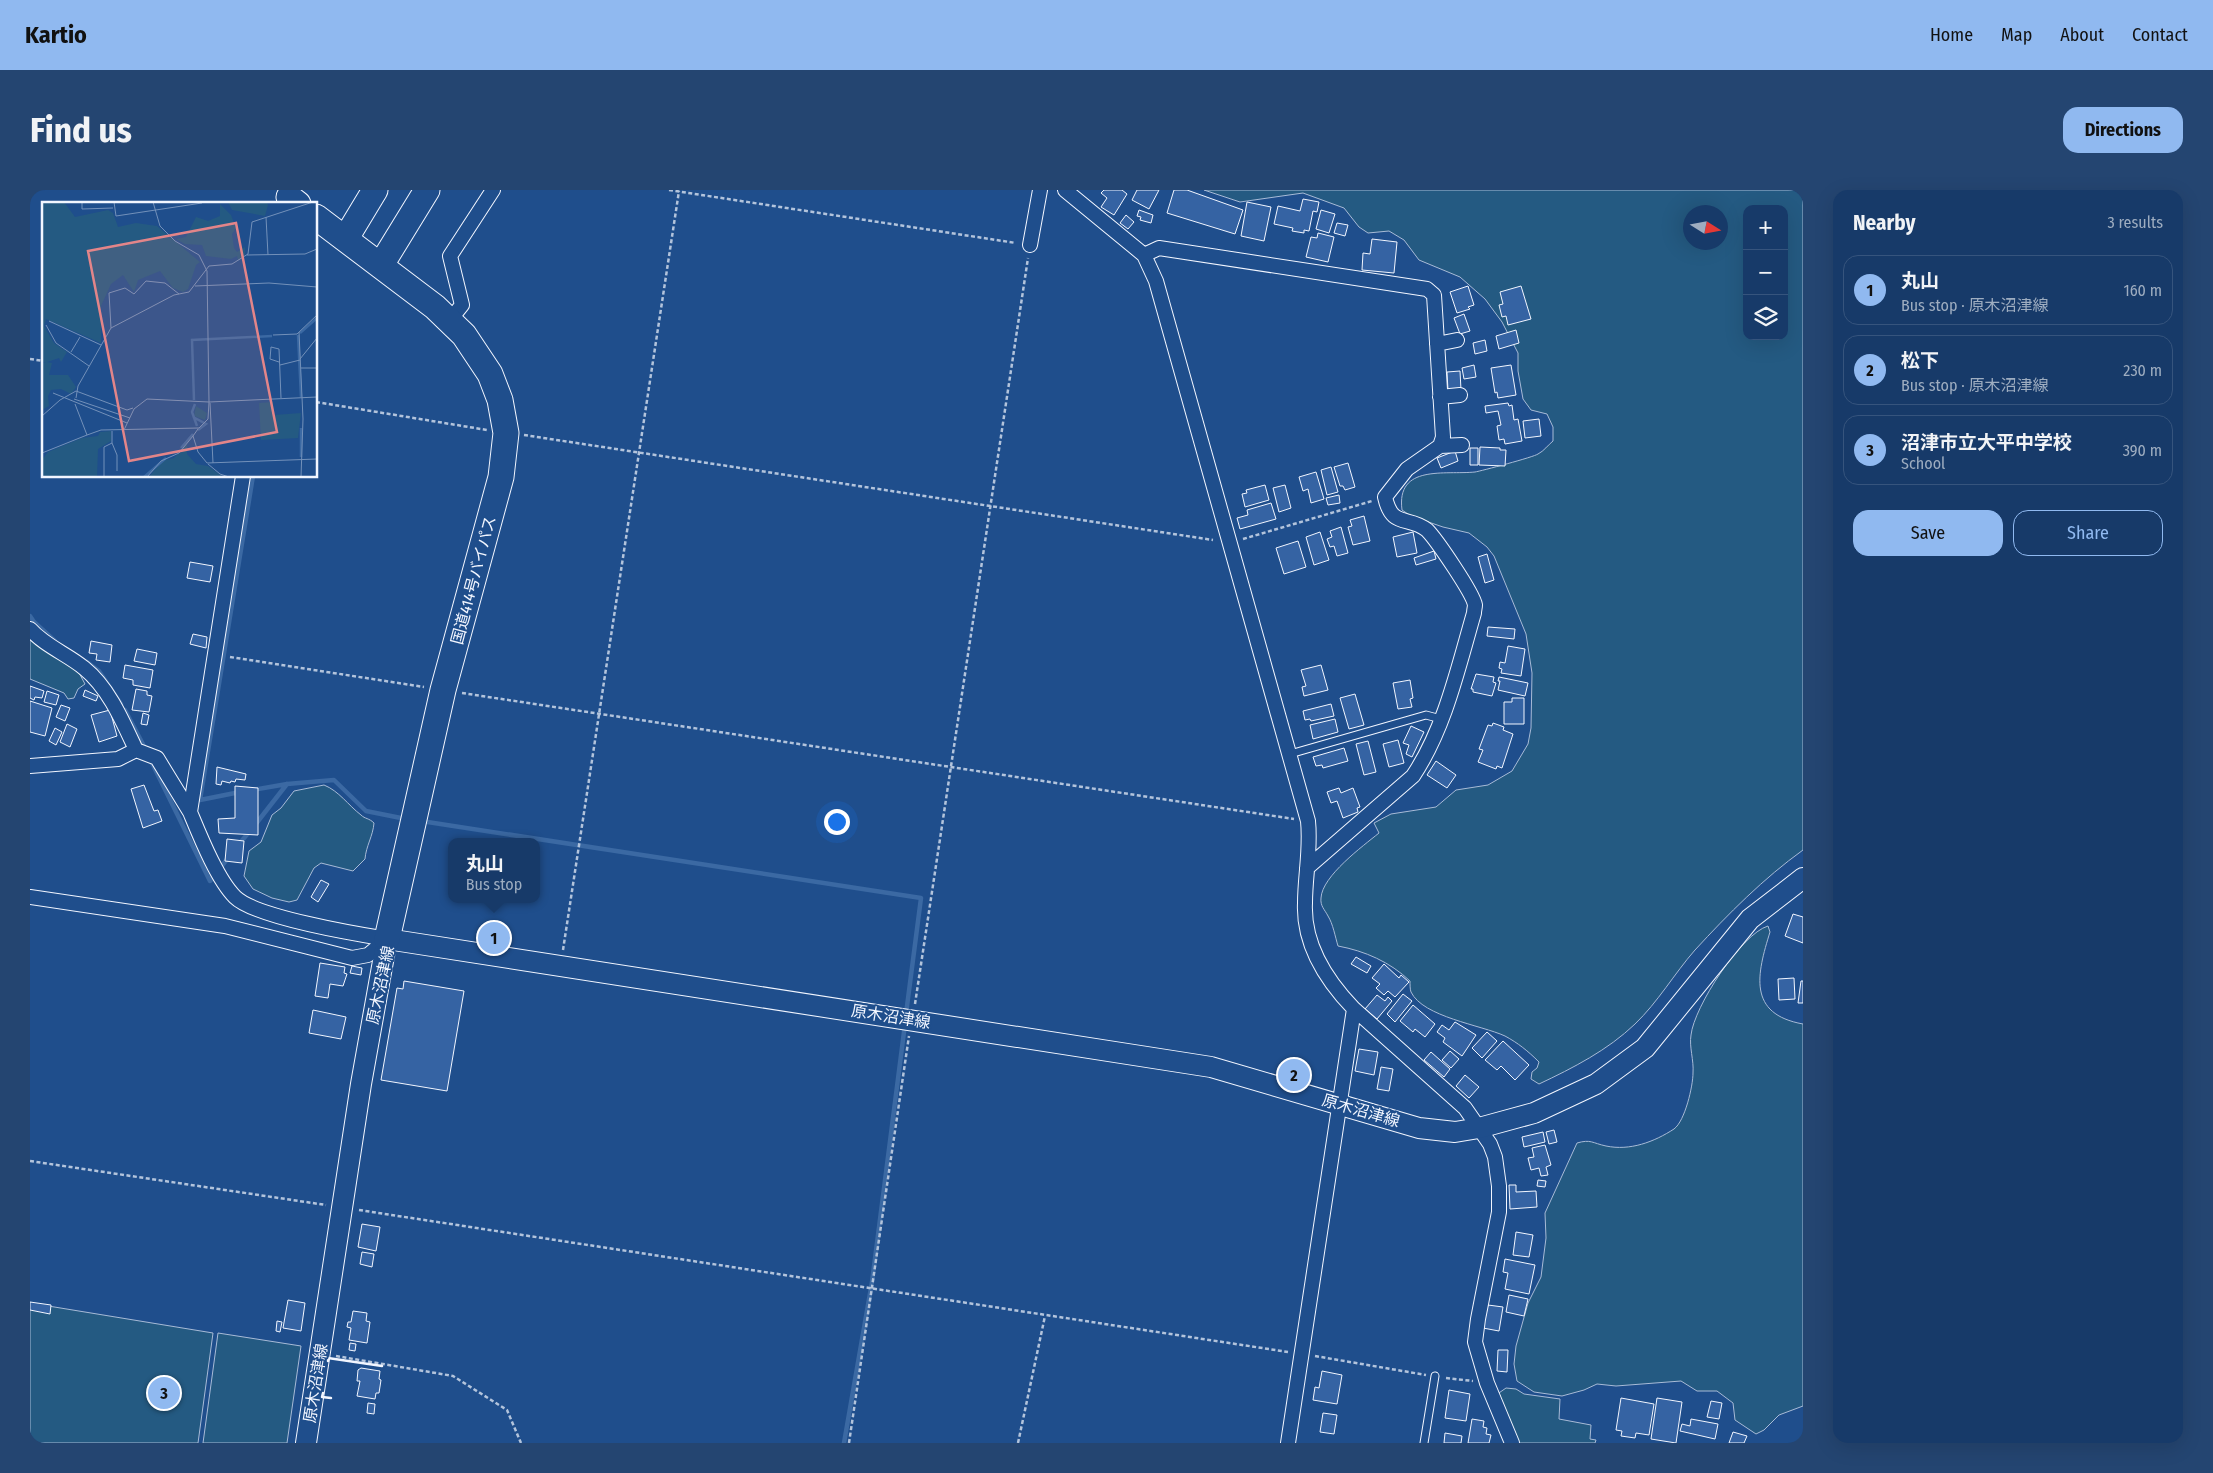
<!DOCTYPE html>
<html lang="en">
<head>
<meta charset="utf-8">
<style>
  body { margin:0; font-family:"Fira Sans Condensed","Noto Sans JP",sans-serif; background:#244571; color:#f1f3f6 }
  .controls { position:absolute; right:15px; top:15px; display:grid; overflow:hidden; border-radius:10px; box-shadow:0 5px 20px #0002 }
  .controls button { width:45px; height:45px; display:grid; place-items:center; padding:0; border:0; border-bottom:1px solid #36547d; background:#173a69; color:#f1f3f6; font:25px sans-serif }
  .compass { position:absolute; left:1653px; top:15px; width:45px; height:45px; border-radius:50%; background:#173a69; box-shadow:0 5px 20px #0002; rotate:101deg }
  .you { position:absolute; left:806px; top:631px; width:18px; height:18px; margin:-12px; border:4px solid #fff; border-radius:50%; background:#1a73e8; box-shadow:0 0 0 8px #1a73e833 }
  .badge { display:grid; place-items:center; width:32px; height:32px; border-radius:50%; background:#90b9f0; color:#111; font-size:16px; font-weight:700 }
  .pin { position:absolute; translate:-50% -50%; border:2px solid #fff; box-shadow:0 1px 5px #0006 }
  .popup { position:absolute; left:418px; top:648px; width:92px; height:65px; box-sizing:border-box; display:grid; place-content:center; border-radius:10px; background:#173a69; filter:drop-shadow(0 1px 4px #0005); font-size:16px; white-space:nowrap; color:#9eadc0 }
  .popup b { font-size:19px; color:#f1f3f6 }
  .popup::after { content:''; position:absolute; left:50%; top:100%; margin-left:-10px; border:10px solid transparent; border-top-color:#173a69 }
  .list { margin:0; padding:0; list-style:none }
  h2 { display:flex; justify-content:space-between; align-items:center; height:65px; margin:0; padding:0 20px; font-size:21px }
  h2 small { font-size:16px; font-weight:400; color:#9eadc0 }
  .list li { display:grid; grid-template-columns:32px 1fr auto; gap:15px; align-items:center; box-sizing:border-box; height:70px; margin:0 10px 10px; padding:0 10px; border:1px solid #36547d; border-radius:15px }
  .list b { display:block; font-size:19px; white-space:nowrap }
  .list p { margin:0; font-size:16px; white-space:nowrap; color:#9eadc0 }
  .list em { font-size:16px; font-style:normal; color:#9eadc0 }
  .actions { display:flex; gap:10px; padding:15px 20px }
  .actions a { flex:1; padding:11px 0; border:1px solid #90b9f0; border-radius:15px; text-align:center; font-size:18px; color:#90b9f0 }
  .actions .main { background:#90b9f0; color:#111 }
  .icon { flex:none; width:28px; height:28px; fill:none; stroke:currentColor; stroke-width:2; stroke-linecap:round; stroke-linejoin:round }
  .map { position:relative; flex:none; width:1773px; height:1253px; overflow:hidden; border-radius:15px }
  header { display:flex; align-items:center; gap:30px; box-sizing:border-box; height:70px; padding:0 25px; background:#90b9f0; color:#111 }
  header strong { font-size:24px }
  nav { display:flex; gap:28px; margin-inline-start:auto; font-size:18px }
  .intro { display:flex; align-items:center; justify-content:space-between; box-sizing:border-box; height:120px; padding:0 30px }
  h1 { margin:0; font-size:35px }
  .button { padding:12px 22px; border-radius:15px; background:#90b9f0; color:#111; font-size:18px; font-weight:700 }
  main { display:flex; gap:30px; padding:0 30px }
  aside { flex:1; background:#173a69; border-radius:15px; box-shadow:0 5px 20px #0002 }
  .map>svg:first-child { display:block }
</style>
</head>
<body>
<header>
<strong>Kartio</strong>
<nav><a>Home</a><a>Map</a><a>About</a><a>Contact</a></nav>
</header>
<div class="intro"><h1>Find us</h1><a class="button">Directions</a></div>
<main>
<div class="map">
<svg width="1773" height="1253" viewBox="0 0 1773 1253">
  <rect width="100%" height="100%" fill="#1f4e8c"/>
  <path fill="#245a82" stroke="#a8bbd7" fill-rule="evenodd" d="M1174,0H1773V660C1734,688 1698,724 1665,760C1644,784 1628,812 1605,834C1578,860 1543,878 1509,894L1501,889L1502,882L1507,878L1509,872C1498,861 1488,853 1475,846C1451,835 1393,827 1381,802C1380,800 1380,794 1380,791C1360,772 1335,761 1308,756C1305,746 1303,734 1298,726C1295,720 1290,716 1291,708C1292,686 1333,656 1349,643L1344,633L1361,624L1406,617L1426,600L1458,595L1482,581L1498,554L1501,538L1502,483L1496,444L1464,366L1457,357L1439,343L1413,337L1381,326L1372,320C1366,274 1415,285 1445,282C1451,281 1504,267 1508,264C1514,261 1518,255 1523,251V237L1517,224L1501,220L1493,209L1488,181V163L1472,132L1455,109L1430,87L1389,70L1374,50L1359,41L1338,43L1329,37L1314,18L1273,3L1210,12ZM1717,19H1754V146H1717ZM1660,22H1690V52H1660Z
    M0,448L48,481L55,494L48,499L44,508L38,509L34,503L0,489Z
    M294,595C309,601 318,615 331,625C335,629 339,628 344,633C343,646 336,656 335,669L323,681L291,673L284,678L267,710L259,712L242,708L223,699L214,686L219,661L231,652L242,625L251,618L264,601Z
    M1738,736L1740,742C1727,784 1717,824 1773,834V1216L1749,1225L1734,1240L1726,1244L1705,1230L1703,1213L1687,1201H1667L1651,1191L1586,1196L1567,1194L1554,1200L1532,1206L1504,1202L1487,1191L1484,1174L1486,1156L1498,1113L1511,1087L1516,1048L1515,1023L1547,953C1561,949 1562,953 1576,956C1600,961 1624,952 1644,939C1655,931 1663,896 1663,883C1664,870 1659,857 1661,845C1664,817 1711,744 1738,736Z
    M0,1113L183,1143L168,1253H0Z
    M188,1143L271,1156L257,1253H173Z
    M1476,1198L1486,1199L1494,1204L1530,1209L1529,1229L1561,1235L1560,1249L1566,1250L1565,1253H1487L1466,1205Z"/>
  <g fill="none" stroke-linecap="round" stroke-linejoin="round">
    <path stroke="#3b69a3" stroke-width="4.5" d="M0,426L4,432L25,451
      M57,472L69,481L91,514
      M95,520L116,560
      M121,571L180,691L198,668
      M223,600L257,594L304,590L336,621L376,629
      M210,602L170,610L223,286
      M391,631L891,708L876,824
      M225,635L257,594
      M209,654L220,641
      M814,1253L842,1092L875,834"/>
  </g>
  <path fill="#3563a3" stroke="#f2f6ff" d="M1074,0H1092L1097,4L1084,25L1071,17L1077,8L1071,3Z
    M1107,0H1129L1119,19L1102,10Z
    M1144,0H1157L1213,20L1205,44L1137,23Z
    M1273,9L1289,12L1287,22L1283,21L1279,41L1274,40V43L1262,41L1263,38L1244,34L1248,16L1270,21Z
    M1217,12L1241,17L1234,51L1211,46Z
    M1109,20L1123,25L1121,33L1110,30L1111,27L1107,26Z
    M1291,20L1305,24L1299,43L1286,39Z
    M1096,25L1104,32L1098,39L1090,33Z
    M1307,33L1318,35L1315,46L1304,43Z
    M1288,43L1304,47L1298,72L1276,67L1281,47L1287,48Z
    M1342,49L1367,52L1364,83L1332,80L1333,63L1340,64Z
    M1438,96L1444,115L1438,117L1440,119L1427,123L1420,102Z
    M1491,96L1501,129L1478,135L1476,126L1472,127L1469,115L1473,114L1470,102Z
    M1434,124L1440,141L1430,144L1424,128Z
    M1486,140L1489,153L1469,159L1466,146Z
    M1455,150L1457,161L1445,164L1443,153Z
    M1444,175L1446,187L1434,189L1432,178Z
    M1481,175L1486,205L1468,208L1467,202L1465,203L1461,178Z
    M1430,181L1431,200L1418,201L1417,182Z
    M1478,213L1479,216L1482,215L1484,230L1488,229L1492,251L1475,254L1474,249L1469,250L1467,236L1471,235L1468,221L1456,223L1455,216Z
    M1509,229L1511,246L1495,248L1493,231Z
    M1450,257L1470,258V260H1476L1475,276L1449,275Z
    M1440,258H1448V275H1440Z
    M1425,261L1428,271L1411,278L1407,268Z
    M1318,273L1325,297L1315,300L1313,296H1310L1304,277Z
    M1301,277L1308,302L1297,305L1291,280Z
    M1286,282L1294,309L1281,313L1278,299L1273,301L1269,287Z
    M1235,295L1239,310L1215,317L1212,304L1217,303L1216,300Z
    M1255,295L1261,318L1249,322L1243,298Z
    M1309,305L1310,313L1298,315L1296,308Z
    M1241,313L1246,329L1210,339L1207,328L1218,325L1217,320Z
    M1334,326L1340,351L1323,355L1318,337L1322,336L1320,330Z
    M1311,337L1318,363L1307,366L1304,356L1300,357L1297,349L1302,347L1300,341Z
    M1290,342L1299,370L1284,375L1276,347Z
    M1383,342L1387,363L1367,367L1363,347Z
    M1268,351L1276,377L1254,384L1246,358Z
    M1404,361L1406,369L1386,375L1384,368Z
    M1457,364L1464,390L1455,393L1448,367Z
    M160,372L183,376L180,392L157,388Z
    M1458,437L1485,439L1484,449L1457,446Z
    M163,444L177,447L176,458L160,454Z
    M61,451L82,455L80,472L66,470L67,464L59,463Z
    M1478,456L1495,459L1491,486L1471,483L1472,479L1469,478L1470,472L1475,473Z
    M107,459L127,463L125,475L104,471Z
    M95,475L123,480L120,498L103,495V490L93,488Z
    M1291,475L1298,500L1274,506L1272,497L1276,496L1271,480Z
    M1446,484L1464,487L1463,492L1466,493L1462,506L1443,502V499H1441Z
    M1469,487L1498,493L1495,506L1468,500L1470,491H1468Z
    M1380,490L1383,508L1380,509L1382,517L1368,519L1363,493Z
    M0,496L14,501L12,508L5,507L4,510L0,508Z
    M106,499L117,501V505L122,506L119,522L102,520Z
    M55,500L68,506L66,511L53,506Z
    M17,501L29,505L26,515L14,512Z
    M1325,504L1334,535L1319,539L1310,508Z
    M1482,508H1494V534H1474V512H1482Z
    M0,511L22,518L15,546L0,542Z
    M1301,514L1304,526L1281,531L1280,529L1275,530L1273,521Z
    M31,515L40,518L35,531L26,527Z
    M80,520L87,546L69,552L61,525Z
    M113,523L119,525L117,535L111,534Z
    M1305,529L1308,542L1283,549L1280,535Z
    M1463,533L1474,537L1473,540L1483,544L1472,578L1467,576L1466,579L1448,572L1453,560L1449,559L1458,535L1462,536Z
    M37,534L47,539L40,557L30,552Z
    M1381,536L1394,542L1382,567L1376,564L1379,555L1373,553Z
    M25,538L32,542L26,555L19,551Z
    M1368,550L1374,573L1359,577L1353,554Z
    M1338,551L1346,582L1334,585L1326,554Z
    M1314,558L1318,571L1293,578L1292,575L1286,576L1283,567Z
    M1406,571L1426,585L1417,598L1397,585Z
    M187,577L216,584L215,590L206,589L205,592L201,591L200,593L192,591L191,595L186,594Z
    M114,595L124,621L128,620L132,631L113,638L101,599Z
    M205,596L228,598V645L189,643L188,629L205,628Z
    M1309,598L1311,603L1323,598L1330,617L1327,618L1328,622L1313,628L1307,611L1301,613L1297,602Z
    M197,649L214,651L212,673L195,671Z
    M291,690L299,694L288,712L281,707Z
    M1763,724L1773,727V753L1755,746Z
    M1326,767L1341,776L1337,783L1321,774Z
    M290,773L315,777L314,783L317,784L313,796L300,794L298,808L285,806Z
    M1354,774L1369,788L1371,785L1379,792L1365,807L1358,801L1354,805L1346,798L1350,794L1342,788Z
    M322,776L332,778L331,785L320,783Z
    M1764,788L1765,809L1749,810L1748,789Z
    M374,791L434,801L417,901L351,890L367,798L373,799Z
    M1771,791H1773V813H1768Z
    M1373,804L1382,811L1365,832L1357,824Z
    M1347,805L1355,811L1358,807L1362,811L1347,829L1335,819Z
    M1383,815L1405,834L1395,847L1385,839L1383,842L1370,831Z
    M283,820L316,827L311,849L279,843Z
    M1425,832L1446,845L1432,866L1413,852L1415,848L1407,842L1412,835L1419,840Z
    M1457,842L1467,851L1452,868L1442,858Z
    M1473,851L1499,875L1485,890L1471,876L1467,880L1455,870Z
    M1329,859L1348,862L1344,885L1325,881Z
    M1420,861L1429,869L1421,878L1412,870Z
    M1401,862L1420,879L1414,887L1394,870Z
    M1351,877L1363,879L1359,901L1347,899Z
    M1435,885L1449,897L1439,908L1426,896Z
    M1524,940L1527,952L1519,954L1516,942Z
    M1513,942L1515,952L1494,957L1492,947Z
    M1515,955L1521,975L1516,977L1518,985L1511,986L1509,978L1501,980L1498,968L1504,967L1502,958Z
    M1508,990L1516,991L1515,997L1507,996Z
    M1479,995H1486V1002L1506,1001L1507,1017L1480,1019Z
    M332,1034L350,1037L346,1061L328,1057Z
    M1486,1042L1503,1045L1499,1067L1483,1065Z
    M332,1062L344,1064L342,1077L330,1074Z
    M1475,1069L1505,1075L1499,1104L1475,1099L1478,1083L1473,1082Z
    M1479,1105L1498,1109L1494,1126L1476,1122Z
    M258,1110L275,1113L271,1141L253,1138Z
    M0,1112L21,1115L20,1124L0,1120Z
    M1458,1115L1473,1117L1469,1141L1453,1138Z
    M323,1121L337,1123L336,1131L340,1132L337,1153L319,1150L321,1138L317,1137L318,1132H321Z
    M247,1131L252,1132L250,1142L246,1141Z
    M320,1153L326,1154L325,1161L319,1160Z
    M1468,1160H1478L1477,1182L1467,1181Z
    M331,1178L350,1181L349,1189L351,1190L349,1203H346L345,1209L327,1206L330,1191H327L328,1180Z
    M1292,1181L1312,1185L1307,1214L1283,1210L1285,1197L1289,1198Z
    M1419,1200L1440,1204L1436,1231L1415,1228Z
    M1591,1208L1624,1214L1619,1245L1606,1243L1605,1248L1591,1246L1592,1241L1586,1240Z
    M1627,1208L1652,1212L1646,1253L1621,1249Z
    M1681,1211L1692,1213L1689,1229L1677,1227Z
    M338,1213L345,1214L344,1224L337,1223Z
    M1293,1223L1307,1225L1304,1244L1290,1242Z
    M1442,1229L1454,1231L1453,1237L1457,1238L1456,1244L1461,1245L1459,1253H1438Z
    M1661,1229L1688,1234L1685,1249L1650,1241L1652,1234L1660,1236Z
    M1703,1242L1717,1246L1714,1253H1699Z
    M1415,1243L1432,1246L1431,1253H1414Z"/>
  <g fill="none" stroke-linecap="round" stroke-linejoin="round">
    <g stroke="#f2f6ff" stroke-width="9">
      <path id="lane" d="M1260,564L1396,525L1411,529
        M1394,1253L1405,1186"/>
    </g>
    <g stroke="#f2f6ff" stroke-width="16">
      <path id="street" d="M1035,0L1114,65L1126,91L1278,631C1281,659 1275,686 1275,713C1273,754 1296,790 1324,819L1435,918L1460,954L1465,967L1469,996V1022L1448,1129L1445,1152L1457,1193L1482,1253
        M1000,55L1010,0
        M1114,65L1129,58L1397,99L1404,105L1413,247L1410,256L1377,279L1355,307C1362,339 1378,325 1397,340C1406,349 1443,403 1445,415C1445,417 1444,420 1444,423C1428,478 1415,538 1383,586L1277,678
        M420,130L432,115L420,66L463,0
        M1407,154L1427,150
        M1410,207L1430,205
        M1410,256L1432,255
        M213,286L160,622C170,646 187,689 205,707C225,727 326,744 357,749
        M0,439C15,456 37,464 54,478C79,498 93,532 106,560
        M0,576L88,569L106,560L127,568L160,622
        M0,707L195,736L322,768L338,765L357,749
        M1258,1253L1324,819"/>
    </g>
    <g stroke="#f2f6ff" stroke-width="22">
      <path id="secondary" d="M276,1253L331,894L357,749L1181,877L1389,938L1425,942L1449,938L1504,923L1566,894L1615,858L1720,729L1773,688"/>
    </g>
    <g stroke="#f2f6ff" stroke-width="27">
      <path id="highway" d="M259,7L268,14
        M286,27L405,117L434,145L460,184L470,210L476,243L471,287L413,500L357,749
        M316,48L345,0
        M351,75L397,0"/>
    </g>
    <path stroke="#b3c4dc" stroke-width="2.5" stroke-dasharray="4 2.5" stroke-linecap="butt" d="M639,0L986,53
      M0,169L14,171
      M286,212L457,240
      M494,245L1183,350
      M1213,349L1342,311
      M200,467L394,497
      M432,503L1264,629
      M533,760L649,1
      M885,814L998,68
      M0,971L296,1015
      M329,1020L1258,1162
      M306,1166L423,1186L477,1220L491,1253
      M1285,1166L1396,1185
      M1416,1188L1443,1191
      M819,1253L879,846
      M988,1253L1015,1126"/>
    <use href="#lane" stroke="#1f4e8c" stroke-width="7"/>
    <use href="#street" stroke="#1f4e8c" stroke-width="14"/>
    <use href="#secondary" stroke="#1f4e8c" stroke-width="20"/>
    <use href="#highway" stroke="#1f4e8c" stroke-width="25"/>
    <path stroke="#f2f6ff" stroke-width="2.5" d="M298,1171V1168L352,1176
      M293,1203L292,1207L301,1208"/>
  </g>
  <g text-anchor="middle" stroke-width="4" stroke-linejoin="round" paint-order="stroke">
    <g font-size="16" fill="#f2f6ff" stroke="#1f4e8c">
      <text transform="translate(443 390) rotate(-75)" y="6">国道414号バイパス</text>
      <text transform="translate(350 795) rotate(-78)" y="6">原木沼津線</text>
      <text transform="translate(861 826) rotate(9)" y="6">原木沼津線</text>
      <text transform="translate(1331 920) rotate(16)" y="6">原木沼津線</text>
      <text transform="translate(285 1193) rotate(-81)" y="6">原木沼津線</text>
    </g>
  </g>
  <g transform="translate(12 12)">
    <rect width="275" height="275" fill="#1f4e8c"/>
    <path d="M0,0H22L33,15L66,8L71,11L76,25L94,21L115,24L158,60L154,63L146,87L141,90L131,86L118,69L96,78L92,90L81,73L69,82L59,104V141L4,117L2,124L12,141L25,150L19,160L17,156L5,160L10,161L7,173H26L34,185L29,192L19,187L9,188L6,194L7,204L0,208V161H4L0,160ZM186,0H225L226,3L223,14L190,8ZM178,2L189,13L194,26L190,32L192,46L195,50L203,45V53L196,58L195,54L189,57L164,54L160,43L143,42L134,37L144,35L154,15L166,19L178,14ZM231,200L232,213L259,211L256,236L219,238L217,201ZM154,204L165,211L163,218L152,214ZM69,229V239L56,247L55,275H0V258L6,250L40,236L56,234L58,230ZM145,242V252L154,262L166,264L181,275H107L120,259L132,256Z" fill="#245a82"/>
    <path fill="none" stroke="#3b69a3" stroke-width="2.5" d="M258,131L275,116M256,133L259,195M152,198L150,138L230,134M153,202L150,210L155,224M151,215L164,222L156,228M139,246L151,232M259,255V226M102,275L124,256"/>
    <path fill="none" stroke="#7391ba" stroke-width="1" d="M40,0V7L71,6M72,0L74,14L160,1M111,0L118,24L133,39L157,53L165,69L167,200L275,195M224,15L226,53M205,53L263,52L275,47M153,84L227,81L275,85M7,119L59,143M4,123L14,141L47,164M69,126L67,91L83,86L92,92L104,79L123,81L137,92M257,130L261,217L259,275M231,133L255,132L275,113M29,150L38,135M258,157L275,136M237,160L228,157L229,145L237,147L239,196M238,163L258,158M259,166H275M11,191L85,221M34,196L36,184L69,126L132,93L147,90L167,64L190,62L206,52L210,20L271,0M32,197L88,216M168,201L171,261M33,202L45,233L59,228L157,226L166,217L167,200M0,214L18,198L34,189L85,208L91,206M156,227L151,234L156,250L165,261L275,257M82,228L92,207L105,197L167,200M70,241L75,253V269M0,251L45,233M166,262L178,272L187,275M62,275V245L70,241V229M105,275L119,259L137,251L151,234"/>
    <path fill="#e38589" fill-opacity="0.15" stroke="#e38589" stroke-width="2.5" d="M194,21L235,230L87,259L46,49Z"/>
    <rect width="275" height="275" fill="none" stroke="#f2f6ff" stroke-width="2.5"/>
  </g>
</svg>
<div class="controls">
<button>+</button>
<button>−</button>
<button><svg class="icon" aria-label="layers" viewBox="0 0 24 24"><path d="M12 4l9 5-9 5-9-5zM3 14l9 5 9-5"/></svg></button>
</div>
<svg class="compass" viewBox="-18 -18 36 36"><path d="M0-13l5 13h-10z" fill="#e53935"/><path d="M0 13l5-13h-10z" fill="#9eadc0"/></svg>
<div class="you"></div>
<div class="pin badge" style="left:464px;top:748px">1</div>
<div class="popup"><b>丸山</b>Bus stop</div>
<div class="pin badge" style="left:1264px;top:885px">2</div>
<div class="pin badge" style="left:134px;top:1203px">3</div>
</div>
<aside>
<h2>Nearby<small>3 results</small></h2>
<ul class="list">
<li><span class="badge">1</span><div><b>丸山</b><p>Bus stop · 原木沼津線</p></div><em>160 m</em></li>
<li><span class="badge">2</span><div><b>松下</b><p>Bus stop · 原木沼津線</p></div><em>230 m</em></li>
<li><span class="badge">3</span><div><b>沼津市立大平中学校</b><p>School</p></div><em>390 m</em></li>
</ul>
<div class="actions"><a class="main">Save</a><a>Share</a></div>
</aside>
</main>
</body>
</html>
